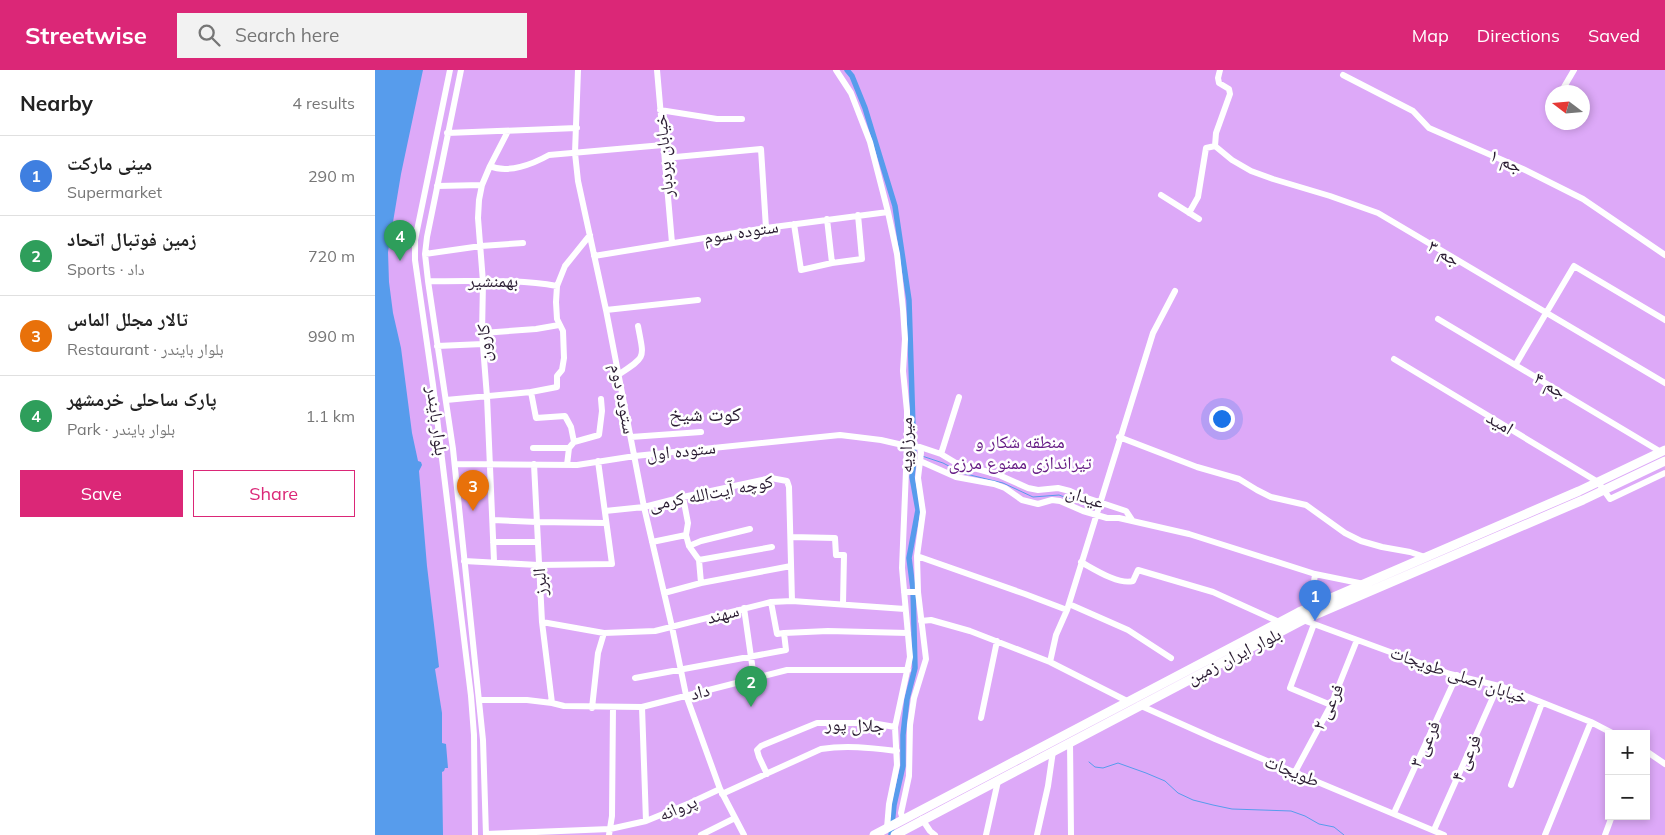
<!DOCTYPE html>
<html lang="en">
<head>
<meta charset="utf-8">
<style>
  body { margin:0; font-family:Mulish,"Noto Naskh Arabic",sans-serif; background:#f2f2f2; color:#222 }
  .controls { position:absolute; right:15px; bottom:15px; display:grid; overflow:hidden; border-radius:0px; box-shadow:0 2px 8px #0003 }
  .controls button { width:45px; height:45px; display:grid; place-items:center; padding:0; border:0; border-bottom:1px solid #e0e0e0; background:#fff; color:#222; font:25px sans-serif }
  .compass { position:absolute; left:1170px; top:15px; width:45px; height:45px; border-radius:50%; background:#fff; box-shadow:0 2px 8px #0003; rotate:286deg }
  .you { position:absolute; left:846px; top:348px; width:18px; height:18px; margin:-12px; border:4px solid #fff; border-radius:50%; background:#1a73e8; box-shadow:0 0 0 8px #1a73e833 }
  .badge { display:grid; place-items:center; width:32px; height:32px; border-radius:50%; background:#db2777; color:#fff; font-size:16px; font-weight:700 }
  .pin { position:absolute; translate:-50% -41px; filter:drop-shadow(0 1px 2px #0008) }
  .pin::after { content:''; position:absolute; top:26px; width:18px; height:15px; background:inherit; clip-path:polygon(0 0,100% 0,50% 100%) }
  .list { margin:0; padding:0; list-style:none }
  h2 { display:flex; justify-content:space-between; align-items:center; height:65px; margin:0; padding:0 20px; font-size:21px }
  h2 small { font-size:16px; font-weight:400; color:#767676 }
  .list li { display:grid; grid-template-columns:32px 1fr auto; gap:15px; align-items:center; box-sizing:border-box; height:80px; padding:0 20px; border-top:1px solid #e0e0e0 }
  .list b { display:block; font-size:19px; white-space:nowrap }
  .list p { margin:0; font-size:16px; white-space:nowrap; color:#767676 }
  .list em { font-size:16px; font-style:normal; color:#767676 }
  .actions { display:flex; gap:10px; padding:15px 20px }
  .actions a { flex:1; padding:11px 0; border:1px solid #db2777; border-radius:0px; text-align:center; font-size:18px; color:#db2777 }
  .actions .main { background:#db2777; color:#fff }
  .icon { flex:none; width:28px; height:28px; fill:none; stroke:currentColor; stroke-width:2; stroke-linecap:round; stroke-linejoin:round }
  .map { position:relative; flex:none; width:1290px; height:765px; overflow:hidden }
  header { display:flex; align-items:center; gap:30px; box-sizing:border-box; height:70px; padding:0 25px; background:#db2777; color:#fff }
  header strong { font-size:24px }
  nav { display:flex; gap:28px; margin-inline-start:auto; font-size:18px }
  .search { width:350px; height:45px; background:#f2f2f2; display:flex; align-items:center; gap:12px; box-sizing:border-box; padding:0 18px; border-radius:0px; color:#767676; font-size:19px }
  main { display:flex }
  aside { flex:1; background:#fff }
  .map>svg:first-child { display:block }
</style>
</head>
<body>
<header>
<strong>Streetwise</strong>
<div class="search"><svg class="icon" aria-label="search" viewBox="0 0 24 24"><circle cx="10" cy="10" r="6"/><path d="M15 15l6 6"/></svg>Search here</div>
<nav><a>Map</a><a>Directions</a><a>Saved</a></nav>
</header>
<main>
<aside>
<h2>Nearby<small>4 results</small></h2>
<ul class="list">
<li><span class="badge" style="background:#3f7fe0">1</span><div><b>مینی مارکت</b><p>Supermarket</p></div><em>290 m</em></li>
<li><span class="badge" style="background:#2e9e5b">2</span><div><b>زمین فوتبال اتحاد</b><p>Sports · داد</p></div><em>720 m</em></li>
<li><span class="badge" style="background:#e8710a">3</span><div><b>تالار مجلل الماس</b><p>Restaurant · بلوار بایندر</p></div><em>990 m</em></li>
<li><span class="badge" style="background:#2e9e5b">4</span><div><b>پارک ساحلی خرمشهر</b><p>Park · بلوار بایندر</p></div><em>1.1 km</em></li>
</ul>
<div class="actions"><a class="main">Save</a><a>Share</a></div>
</aside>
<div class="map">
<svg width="1290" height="765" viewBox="0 0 1290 765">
  <rect width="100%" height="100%" fill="#efd9fc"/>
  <path fill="#dda9f8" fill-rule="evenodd" d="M0,0H1290V765H0ZM1178,22H1208V52H1178ZM1234,664H1271V746H1234Z"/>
  <path fill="#579cec" d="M0,0H48L26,104L13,182L14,212L18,243L26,278L37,363L43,391L46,392L47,395L44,401L52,496L64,597L60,599L67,643V673L71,674L73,698H70L69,701L67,702L68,765H0Z"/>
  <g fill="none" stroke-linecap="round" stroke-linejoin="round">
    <path stroke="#579cec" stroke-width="1" d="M547,386L568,393L587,403L628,413L658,427L684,425L719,438
      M714,692L720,697L728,698L743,693L771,703L790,711L803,723L818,730L838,735L857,739L916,741L930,746L944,754L959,757L969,765"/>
    <path stroke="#579cec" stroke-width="5.5" d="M472,0L477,6L490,38L520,136L534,230L539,390L537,407L543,440L534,488L538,519L540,598L532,629L528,665V696L519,735L516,765"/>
    <path stroke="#fff" stroke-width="6" d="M75,0L40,170V190L58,315L96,626L99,665L100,765
      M86,0L52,167L50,184L53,211L78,379L108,670L111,765
      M203,0L200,83L203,111L231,240L269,437L297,557L311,625L345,719L369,765
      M282,0L297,173
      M461,0L476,23L495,72L513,142L522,184L528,239L530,269L528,301L532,341V376L527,498L535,587L520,657L522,695L514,734L512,758
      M968,5L1038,41L1054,58L1148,99L1208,129L1290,185
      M1189,17L1199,0
      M285,40L342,49H367
      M72,63L202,58
      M840,76L857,90L876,101L898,109L955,126L1003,143L1290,313
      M290,88L386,79L391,158
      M115,96C133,104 158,94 174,85L288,75
      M62,116L107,115
      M786,125L824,149
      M814,143L823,127L831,78L840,76L841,63L855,24L854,19L844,13L843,8L845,0
      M452,149L457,193L487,189L483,145
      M419,154L426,200L457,193
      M50,184L106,176L148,173
      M219,186L391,158L513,142
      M53,211C96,212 140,208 182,216
      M231,240L323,230
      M1063,249L1286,382
      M107,263L161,259L184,255
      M62,276L108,274
      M1019,289L1223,412L1235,429L1290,403
      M1141,294L1199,196L1290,250
      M243,305C272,286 269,289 263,256
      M71,330L156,322
      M256,367L326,362
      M744,367L822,397L864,409L882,420L896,427L931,435L970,463L986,471L1007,477L1035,482L1050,487
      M199,372L224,365L227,341L226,329
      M158,378H194
      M566,384L584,327
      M545,391L581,407L619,414L630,418L647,430L663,434L677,430L685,431L708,441L732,448H744L814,464L940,504
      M80,394L202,395L260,386L465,365L506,370L532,376L545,377L566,384L581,393L624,405L653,418L663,420L683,418L695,421L706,426L751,441L757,450
      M159,394L167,552L177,633L189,636L267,637L412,600H533
      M192,395L194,378L199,372L196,357L190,346L161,348L156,322L182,317V306L187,300L189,288L188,261L182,249L181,232L182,216L190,196L215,165
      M308,427L313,453L311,465L314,476L324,490L326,513
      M230,441L269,437L308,427L396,408L412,411L414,417L417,531
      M118,450L162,452L231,453
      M416,467L460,468L461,485H469L468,534
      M118,472H163
      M277,472L311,465
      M314,476L326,471L375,459
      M542,486L650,524L692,540
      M324,490L397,477
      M89,491L163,495L237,494L223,391
      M119,491L112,327L107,263L108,212L103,148L104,130L107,115L115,96L133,61
      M706,492C719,499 743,515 758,511L763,500L838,522L904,552
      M529,522H543
      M289,523L326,513L416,496
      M396,532L402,564L409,563
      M694,534L753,560L796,588
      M936,536L940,504L989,514
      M369,538L379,608
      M928,550L1075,604L1128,617L1216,652L1239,664
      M546,551L556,550L595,561L675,592L752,631
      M167,552L229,563L280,561L396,532L417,531L530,539
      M939,554L915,618L956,635
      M675,592L681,565L692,540L778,263L800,221
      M260,608L411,580L409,563L453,561L533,563
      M104,630H152L177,633
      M764,635L840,669L1069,765
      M267,637L271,751
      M217,638L223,583L229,563
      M606,648L622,571
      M695,672L696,765
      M1271,681L1290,694
      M920,702L956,635L982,570
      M392,704L384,687L382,680L386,676L442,653H497L520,657
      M1136,715L1167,633
      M347,724L446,679C472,675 496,678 522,681
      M1019,743L1082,605
      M547,749L555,761L560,765
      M528,750L526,743L534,706L535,655L539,628L551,589L543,522L542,486L548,442L543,408L546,383L545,377
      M1059,760L1123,616
      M111,764L235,759L271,751L315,733L345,719
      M234,765L237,746L238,637
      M326,765L360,748
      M611,765L623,711
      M662,765L673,716L678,681
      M1170,765L1216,652
      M1230,765L1237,746"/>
    <path stroke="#fff" stroke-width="9" d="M499,765L924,542L1204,421L1290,380
      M520,765L928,550L1208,430L1290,391"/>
  </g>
  <g text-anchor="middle" stroke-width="5" stroke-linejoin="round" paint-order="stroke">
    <g font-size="18" fill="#2a1c32" stroke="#fff">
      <text transform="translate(289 86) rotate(-95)" y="6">خیابان بردبار</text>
      <text transform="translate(1131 91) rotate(24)" y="6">جم ۱</text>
      <text transform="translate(366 162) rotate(-9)" y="6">ستوده سوم</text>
      <text transform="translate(1069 183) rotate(31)" y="6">جم ۳</text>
      <text x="118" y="217">بهمنشیر</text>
      <text transform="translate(109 273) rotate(-93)" y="6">کارون</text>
      <text transform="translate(1175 315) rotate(31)" y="6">جم ۴</text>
      <text transform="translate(248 329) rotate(79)" y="6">ستوده دوم</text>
      <text transform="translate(62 351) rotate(83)" y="6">بلوار بایندر</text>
      <text transform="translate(1125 353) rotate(31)" y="6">امید</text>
      <text transform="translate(531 375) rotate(-90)" y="6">میرزاویه</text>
      <text transform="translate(306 381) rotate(-6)" y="6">ستوده اول</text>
      <text transform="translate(336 423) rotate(-11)" y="6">کوچه آیت‌الله کرمی</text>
      <text transform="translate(710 427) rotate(18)" y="6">عیدان</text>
      <text transform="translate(165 512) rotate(-94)" y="6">البرز</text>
      <text transform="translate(348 544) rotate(-15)" y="6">سهند</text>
      <text transform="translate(859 586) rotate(-27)" y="6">بلوار ایران زمین</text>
      <text transform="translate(1084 605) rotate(19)" y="6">خیابان اصلی طویجات</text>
      <text transform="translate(325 622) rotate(-14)" y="6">داد</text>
      <text transform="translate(953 637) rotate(-64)" y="6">فرعی ۲</text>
      <text transform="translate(480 655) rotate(2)" y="6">جلال پور</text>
      <text transform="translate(1050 674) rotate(-65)" y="6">فرعی ۳</text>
      <text transform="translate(1091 688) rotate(-66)" y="6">فرعی ۴</text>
      <text transform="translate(917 701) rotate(22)" y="6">طویجات</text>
      <text transform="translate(303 738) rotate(-23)" y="6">پروانه</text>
    </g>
    <g font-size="18" fill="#671d86" stroke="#fff">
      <text x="645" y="378">منطقه شکار و<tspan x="645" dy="21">تیراندازی ممنوع مرزی</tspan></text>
    </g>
    <g font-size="20" fill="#2a1c32" stroke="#fff">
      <text x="330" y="351">کوت شیخ</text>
    </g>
  </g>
</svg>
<div class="controls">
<button>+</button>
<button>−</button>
</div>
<svg class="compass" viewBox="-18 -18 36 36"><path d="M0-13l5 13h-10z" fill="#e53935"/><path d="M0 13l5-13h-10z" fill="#767676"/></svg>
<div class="you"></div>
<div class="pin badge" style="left:940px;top:551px;background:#3f7fe0">1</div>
<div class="pin badge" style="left:376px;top:637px;background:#2e9e5b">2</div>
<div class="pin badge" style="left:98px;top:441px;background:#e8710a">3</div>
<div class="pin badge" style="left:25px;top:191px;background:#2e9e5b">4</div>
</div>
</main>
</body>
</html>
